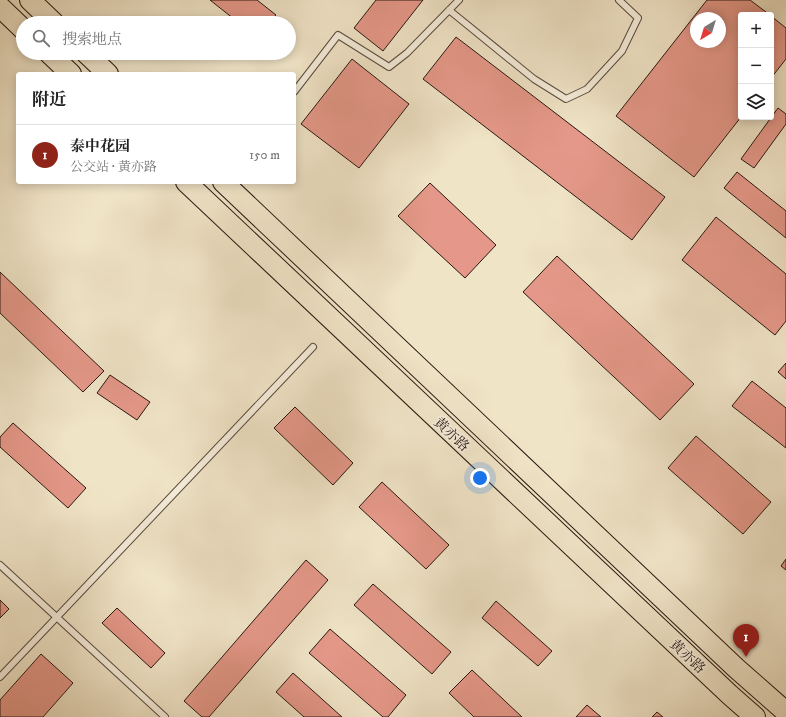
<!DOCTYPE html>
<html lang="zh">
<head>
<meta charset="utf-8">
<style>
  body { margin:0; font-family:"IM FELL DW Pica","Noto Serif SC",serif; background:#f6f6f6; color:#222 }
  .controls { position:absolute; right:12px; top:12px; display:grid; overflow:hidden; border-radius:4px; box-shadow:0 2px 10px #0003 }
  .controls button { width:36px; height:36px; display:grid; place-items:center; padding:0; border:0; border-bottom:1px solid #e0e0e0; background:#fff; color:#222; font:20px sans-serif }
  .compass { position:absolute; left:690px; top:12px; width:36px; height:36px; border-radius:50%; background:#fff; box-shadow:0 2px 10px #0003; rotate:218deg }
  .you { position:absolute; left:480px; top:478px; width:14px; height:14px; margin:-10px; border:3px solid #fff; border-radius:50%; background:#1a73e8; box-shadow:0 0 0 6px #1a73e833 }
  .badge { display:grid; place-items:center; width:26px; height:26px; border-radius:50%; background:#8f2418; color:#fff; font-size:13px; font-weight:700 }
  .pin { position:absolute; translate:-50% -33px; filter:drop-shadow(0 1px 2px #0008) }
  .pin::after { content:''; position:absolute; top:21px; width:14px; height:12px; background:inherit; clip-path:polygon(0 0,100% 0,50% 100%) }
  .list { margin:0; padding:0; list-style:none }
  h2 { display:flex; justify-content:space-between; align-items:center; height:52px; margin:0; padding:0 16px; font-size:17px }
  h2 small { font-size:13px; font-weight:400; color:#767676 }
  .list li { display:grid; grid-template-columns:26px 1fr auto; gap:12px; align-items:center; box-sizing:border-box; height:60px; padding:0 16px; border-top:1px solid #e0e0e0 }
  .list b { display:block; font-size:15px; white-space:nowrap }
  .list p { margin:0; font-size:13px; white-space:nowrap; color:#767676 }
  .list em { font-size:13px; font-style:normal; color:#767676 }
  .icon { flex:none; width:22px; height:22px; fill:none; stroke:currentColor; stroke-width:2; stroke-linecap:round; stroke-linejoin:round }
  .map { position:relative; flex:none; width:786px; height:717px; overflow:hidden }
  .search { position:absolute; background:#fff; box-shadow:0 2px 10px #0003; left:16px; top:16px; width:280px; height:44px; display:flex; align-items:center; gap:10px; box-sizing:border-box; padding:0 14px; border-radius:22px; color:#767676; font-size:15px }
  .panel { position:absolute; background:#fff; box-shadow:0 2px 10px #0003; left:16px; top:72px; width:280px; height:112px; border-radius:4px }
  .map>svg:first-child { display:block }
</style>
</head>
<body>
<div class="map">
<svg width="786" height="717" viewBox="0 0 786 717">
  <rect width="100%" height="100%" fill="#f0e4c7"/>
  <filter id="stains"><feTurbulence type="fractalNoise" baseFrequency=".005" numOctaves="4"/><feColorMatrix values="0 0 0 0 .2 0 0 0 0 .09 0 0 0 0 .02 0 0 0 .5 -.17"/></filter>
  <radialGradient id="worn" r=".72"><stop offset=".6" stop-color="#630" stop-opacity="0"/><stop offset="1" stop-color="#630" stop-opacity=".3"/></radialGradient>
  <path fill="#e59889" stroke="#281710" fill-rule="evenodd" d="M210,0H257L276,15L269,23H239Z
    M376,0H423L383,51L354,28Z
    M707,0H750L770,15H741V117L694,177L616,116ZM696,18H720V42H696Z
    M771,16L786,28V59L771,78Z
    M456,37L665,197L632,240L423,79Z
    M352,59L409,104L359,168L301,124Z
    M778,108L786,114V124L754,168L741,159Z
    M737,172L786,211V238L724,188Z
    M430,183L496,245L465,278L398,216Z
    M716,217L786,274V321L775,335L682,260Z
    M557,256L694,384L660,420L523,292Z
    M0,272L104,371L83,392L0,313Z
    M786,363V379L778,372Z
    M110,375L150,402L137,420L97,393Z
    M752,381L786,408V448L732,406Z
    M295,407L353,463L333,485L274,428Z
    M13,423L86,488L68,508L0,447V437Z
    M696,436L771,502L743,534L668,468Z
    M382,482L449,545L426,569L359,507Z
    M786,559V570L781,566Z
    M306,560L328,580L209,717H202L184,701Z
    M373,584L451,652L432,674L354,605Z
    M0,600L9,609L0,618Z
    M496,601L552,651L538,666L482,618Z
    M117,608L165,653L151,668L102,623Z
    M330,629L406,695L388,717H383L309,653Z
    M41,654L73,683L43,717H0V700Z
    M472,670L522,717H474L449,693Z
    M293,673L342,717H304L276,692Z
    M587,705L601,717H576Z
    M657,712L663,717H652Z"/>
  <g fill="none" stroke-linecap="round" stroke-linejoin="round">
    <g stroke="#5a4a3e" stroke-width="8">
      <path id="lane" d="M449,10L534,79L566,99L587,89L622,51L638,18L619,0
        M294,92L338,35L389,67L407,53L459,0
        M0,565L165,717
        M0,677L313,347"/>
    </g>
    <g stroke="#281710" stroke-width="22">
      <path id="primary" d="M30,0L54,23
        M0,7L23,29
        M49,53L71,74
        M86,53L108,74
        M186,182L730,695L755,717
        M223,182L736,668L786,712"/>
    </g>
    <use href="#lane" stroke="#f5eddb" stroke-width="6"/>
    <use href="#primary" stroke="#f0e4c7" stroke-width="20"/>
  </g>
  <g text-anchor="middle" stroke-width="3.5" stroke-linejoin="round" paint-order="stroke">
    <g font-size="14" fill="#281710" stroke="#f5eddb">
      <text transform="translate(452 434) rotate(43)" y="5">黄亦路</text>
      <text transform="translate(688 656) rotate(43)" y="5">黄亦路</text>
    </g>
  </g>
  <rect width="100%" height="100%" filter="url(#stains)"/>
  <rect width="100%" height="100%" fill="url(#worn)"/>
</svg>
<div class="controls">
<button>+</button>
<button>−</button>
<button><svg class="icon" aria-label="layers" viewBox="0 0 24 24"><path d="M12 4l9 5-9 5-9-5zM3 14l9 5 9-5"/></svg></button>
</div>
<svg class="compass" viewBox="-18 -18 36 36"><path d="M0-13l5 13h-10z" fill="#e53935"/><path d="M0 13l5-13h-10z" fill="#767676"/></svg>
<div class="you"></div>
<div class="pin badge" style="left:746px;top:657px">1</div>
<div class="search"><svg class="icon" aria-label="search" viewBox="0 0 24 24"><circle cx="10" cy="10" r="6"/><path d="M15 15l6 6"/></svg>搜索地点</div>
<section class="panel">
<h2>附近<small></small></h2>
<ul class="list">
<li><span class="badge">1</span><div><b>泰中花园</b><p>公交站 · 黄亦路</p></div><em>150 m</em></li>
</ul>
</section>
</div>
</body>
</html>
